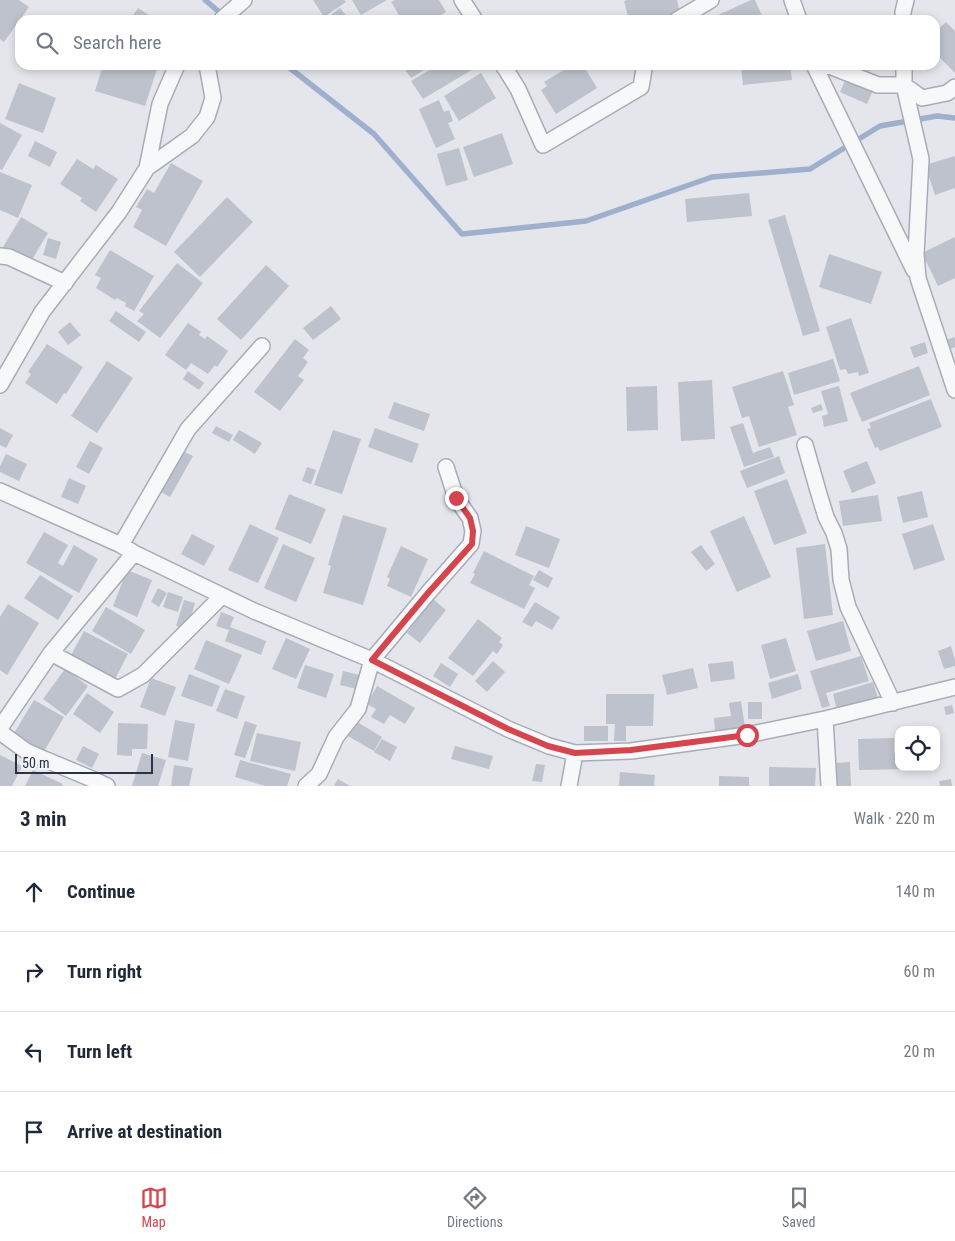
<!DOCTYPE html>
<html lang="en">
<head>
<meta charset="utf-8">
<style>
  body { margin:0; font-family:"Roboto Condensed",sans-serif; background:#f6f6f7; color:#1f2937 }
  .controls { position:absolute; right:15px; bottom:15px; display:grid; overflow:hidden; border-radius:10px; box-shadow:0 2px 8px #0003 }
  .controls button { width:45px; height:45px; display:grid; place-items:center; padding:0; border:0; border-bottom:1px solid #e0e1e3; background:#fff; color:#1f2937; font:25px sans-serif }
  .scale { position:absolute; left:15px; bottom:12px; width:138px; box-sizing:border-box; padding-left:5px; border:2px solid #2a3245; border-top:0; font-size:14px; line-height:18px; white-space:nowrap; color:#2a3245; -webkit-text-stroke:4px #f4f5f9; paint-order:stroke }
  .stop { position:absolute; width:15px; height:15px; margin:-11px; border:4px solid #d4454e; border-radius:50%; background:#fff }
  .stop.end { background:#d4454e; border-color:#fff; box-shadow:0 1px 5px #0008 }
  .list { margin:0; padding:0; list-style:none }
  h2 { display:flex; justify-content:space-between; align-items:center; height:65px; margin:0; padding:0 20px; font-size:21px }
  h2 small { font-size:16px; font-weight:400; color:#747a83 }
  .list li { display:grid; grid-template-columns:32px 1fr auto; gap:15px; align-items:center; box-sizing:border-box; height:80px; padding:0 20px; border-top:1px solid #e0e1e3 }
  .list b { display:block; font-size:19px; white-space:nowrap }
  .list em { font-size:16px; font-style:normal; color:#747a83 }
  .icon { flex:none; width:28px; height:28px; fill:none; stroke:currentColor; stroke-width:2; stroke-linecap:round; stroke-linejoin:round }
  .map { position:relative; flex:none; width:955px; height:786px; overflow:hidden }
  .search { position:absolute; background:#fff; box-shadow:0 2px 8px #0003; left:15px; right:15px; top:15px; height:55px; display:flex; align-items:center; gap:12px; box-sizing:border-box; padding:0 18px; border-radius:15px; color:#747a83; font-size:19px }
  .sheet { height:385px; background:#fff }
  nav { display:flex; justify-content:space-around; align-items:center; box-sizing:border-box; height:70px; border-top:1px solid #e0e1e3; background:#fff; font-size:14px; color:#747a83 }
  nav a { display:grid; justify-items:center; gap:2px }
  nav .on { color:#d4454e }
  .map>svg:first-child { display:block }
</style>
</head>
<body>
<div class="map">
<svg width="955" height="786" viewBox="0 0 955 786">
  <rect width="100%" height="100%" fill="#e4e6ec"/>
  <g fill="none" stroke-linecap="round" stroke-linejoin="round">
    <path stroke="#9eb0cd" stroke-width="5.5" d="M205,0L224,16
      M286,65L374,134L462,234L586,221L712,177L810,169L880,126L937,116L955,118"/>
  </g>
  <path fill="#bdc2cc" d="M0,0H19L29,7L4,42L0,39Z
    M313,0H344L346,2L324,17Z
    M352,0H387L361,15Z
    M395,0H439L446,12L432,20H402L391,2Z
    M627,0H677L680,13L649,20H629L624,1Z
    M751,0H755L764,20H720L718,15Z
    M138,8L157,20H130Z
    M340,8L350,20H325Z
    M946,22L955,31V73L935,53V32Z
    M103,65L114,69L115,65H140L146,67V65L157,69L145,106L95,91Z
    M402,65H432L411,78Z
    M438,65H480L423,99L411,81Z
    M572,65H583L597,88L556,114L541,90L547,86L544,82Z
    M741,65H790L792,80L743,85Z
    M844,65H871L870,71L843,67Z
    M481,73L496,98L459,121L444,96Z
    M847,76L874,88L867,104L840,92Z
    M19,83L56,98L43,133L5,119Z
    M439,100L444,112L449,110L453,121L448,123L455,139L436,148L419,109Z
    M0,123L22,135L2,170L0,169Z
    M502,133L513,164L474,177L463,147Z
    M35,141L57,152L50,167L28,156Z
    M459,148L468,180L446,186L437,154Z
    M955,156V188L935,195L925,165Z
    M77,159L93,169L96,165L118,179L96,212L80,201L82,198L60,184Z
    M171,163L203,181L166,246L133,227L142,210L136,207L147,189L154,193Z
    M0,172L32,185L18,218L0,210Z
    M749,193L752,216L687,222L685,199Z
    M227,197L253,222L200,277L174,252Z
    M785,215L820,331L803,336L768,220Z
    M21,217L48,233L30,263L3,247Z
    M955,237V278L938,286L922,253Z
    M48,238L61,242L56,259L43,255Z
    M110,250L154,276L134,311L125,306L126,303L117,298L115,300L96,288L101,278L95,275Z
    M829,254L882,272L871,304L819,287Z
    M177,263L203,283L160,338L137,321L144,314L139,311Z
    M266,265L289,286L241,340L217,319Z
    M331,306L341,319L313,340L303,328Z
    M116,311L146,332L139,342L109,321Z
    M851,318L869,373L859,376L858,372L848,374L846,369L840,370L826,327Z
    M70,322L81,335L68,345L58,332Z
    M188,323L201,332L199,335L205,339L207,336L228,351L217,367L215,365L208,374L191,363L186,370L165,355Z
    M955,337V347L950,349L946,340Z
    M295,339L309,350L303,358L308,362L298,376L304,380L280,411L254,392Z
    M925,342L928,353L914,358L910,347Z
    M47,344L83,367L66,394L64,393L57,404L25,383L31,374L28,372Z
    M833,359L840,381L794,395L788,373Z
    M107,361L133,378L97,433L71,416Z
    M919,366L930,395L862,422L850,393Z
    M188,371L204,383L199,390L183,379Z
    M783,371L794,405L788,407L797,435L759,447L749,416L742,418L732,387Z
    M712,380L715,439L681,441L678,382Z
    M657,386L658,430L627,431L626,387Z
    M839,386L848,421L824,427L822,416L828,414L821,391Z
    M931,399L942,427L880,451L878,447L875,448L867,429L871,428L869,423Z
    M394,402L430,414L424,431L388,418Z
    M821,404L823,410L813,413L811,408Z
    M743,423L753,453L770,447L774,457L744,467L730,427Z
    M216,426L233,435L229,442L212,433Z
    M0,428L13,435L6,448L0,445Z
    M375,428L419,444L412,463L368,447Z
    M239,430L262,443L255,454L233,440Z
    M333,430L361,439L342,494L314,485Z
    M90,441L103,448L89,474L76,467Z
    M177,448L193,456L170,497L154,488Z
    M6,454L27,464L19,481L0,472V466Z
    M779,456L785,473L747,488L740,471Z
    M867,461L876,483L852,493L843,471Z
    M307,467L316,470L311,484L302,481Z
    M69,478L86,486L78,504L61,497Z
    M787,479L807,533L774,545L754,491Z
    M922,491L928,517L903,523L897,497Z
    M289,494L326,509L311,544L275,529Z
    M878,495L882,521L843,526L839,501Z
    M343,515L387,528L363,605L323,593L331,566L328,565Z
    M744,516L771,577L737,592L710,531Z
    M250,524L279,538L258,583L228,570Z
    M933,524L945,560L914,570L902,534Z
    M526,526L560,539L549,568L515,555Z
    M44,532L68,545L58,563L63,566L74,545L98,559L79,593L26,563Z
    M192,534L215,546L204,566L181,554Z
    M283,544L315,558L296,602L264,588Z
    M825,544L833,615L804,619L796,548Z
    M701,545L715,564L706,571L691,552Z
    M401,546L428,559L411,597L387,586L390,579L387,577Z
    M484,551L534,576L529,585L535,588L524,609L470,583L475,574L473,573Z
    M127,570L152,580L137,617L113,606Z
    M539,570L553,578L548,588L533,580Z
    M40,575L73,596L58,620L24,598Z
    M158,588L167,593L159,607L151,602Z
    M168,592L183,597L178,612L163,607Z
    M433,599L446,610L420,643L407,633Z
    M184,600L195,603L187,629L176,626Z
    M535,602L560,617L552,630L536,621L532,627L522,622Z
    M8,604L39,623L7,675L0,670V617Z
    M106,607L145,630L131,654L92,631Z
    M221,612L234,617L230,627L266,641L261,655L225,641L229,630L216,626Z
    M478,619L502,638L499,642L503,645L497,654L493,651L473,676L448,658Z
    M843,621L851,651L816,661L807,631Z
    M84,631L128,654L115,679L70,657Z
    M286,638L310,649L296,679L272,669Z
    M786,638L796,671L770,679L761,645Z
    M206,640L242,655L229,684L194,669Z
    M951,646L955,660V666L944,669L938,651Z
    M861,656L869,681L826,693L830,706L822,708L810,671Z
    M493,661L505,672L487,692L475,681Z
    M733,661L735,679L711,682L708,664Z
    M441,663L458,674L450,687L433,676Z
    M305,665L334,674L326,698L297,688Z
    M693,668L698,688L667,695L662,675Z
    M65,669L88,686L66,716L43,699Z
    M343,671L360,675L357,689L340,685Z
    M189,674L220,686L212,707L181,696Z
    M798,674L802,689L772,699L768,683Z
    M151,678L176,687L165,716L140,707Z
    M873,682L878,698L837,710L833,694Z
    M377,686L415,708L405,724L390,715L384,724L371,717L376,709L367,704Z
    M225,689L245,696L237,719L216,711Z
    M87,693L114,712L100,733L73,714Z
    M606,694H654L653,726H626V741H614L615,724H606Z
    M34,700L64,717L43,753L13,735Z
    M741,701L745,727L715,731L714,718L731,716L729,703Z
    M748,702H762V719H748Z
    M952,705L954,713L946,715L944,707Z
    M175,720L195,724L188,761L168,757Z
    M354,720L382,737L374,751L346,735Z
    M245,721L257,725L245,758L234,755Z
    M118,723L148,724L147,749H132V756L117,755Z
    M584,726H608V741H584Z
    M257,733L301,742L295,771L250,761Z
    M894,738V753H899V767H907V769L859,770L858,739Z
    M382,739L397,747L390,761L374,752Z
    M83,746L99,754L92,768L76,760Z
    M455,746L493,756L489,769L451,759Z
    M142,753L166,760L158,786H132Z
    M0,755L22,766L12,786H0Z
    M240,760L291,774L287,786H265L235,777Z
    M850,762L851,786H836L835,763Z
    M536,764L545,765L542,782L532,781Z
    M174,765L193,768L189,786H171Z
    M769,767L816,768L815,786H769Z
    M33,770L63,784L62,786H25Z
    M620,772L655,775L654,786H619Z
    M719,776L749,777V786H719Z
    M338,779L350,786H334Z
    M951,779L952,786H940L939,781Z"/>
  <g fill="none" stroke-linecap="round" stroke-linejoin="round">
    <g stroke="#a8acb7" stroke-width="18">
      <path id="street" d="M462,0L475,20
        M792,0L799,20
        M221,20L244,0
        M677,20L711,0
        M903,20V12L906,0
        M503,65L518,89L543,145L641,87L644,69L643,65
        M814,65L914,270
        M823,65L832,67L878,85H904L922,98L947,93L955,87
        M904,65V85L921,159L916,254L918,278L955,390
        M147,168L192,136L207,117L213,98L207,65
        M0,256L9,257L65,283
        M0,385L42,312L119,212L147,168L160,104L177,65
        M805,445L819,494L826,517L834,533L839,549L841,580L848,607L893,703
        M0,491L121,545L134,553L254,611L372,660L508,729L549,746L575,753L631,751L747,735L825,719L955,687
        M121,545L188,429L262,346
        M51,653L118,689L143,675L222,596
        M825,719L829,786
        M0,728L51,653L134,553
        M0,732L26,751L44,759L92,779L107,786
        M306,786L319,774L336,737L358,709L372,660L428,593L471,544L473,531L470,518L456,498L446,467
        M569,786L575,753"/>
    </g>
    <use href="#street" stroke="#f7f8fa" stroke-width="15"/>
  </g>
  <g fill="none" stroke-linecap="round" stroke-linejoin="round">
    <path stroke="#d4454e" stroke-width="6" d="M456,498L470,518L473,531L472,544L428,593L372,660L508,729L548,746L575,753L631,750L747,735"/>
  </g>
</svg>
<div class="controls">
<button><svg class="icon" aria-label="locate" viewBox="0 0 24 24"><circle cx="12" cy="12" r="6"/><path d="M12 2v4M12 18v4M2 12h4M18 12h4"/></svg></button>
</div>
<div class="scale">50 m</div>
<div class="stop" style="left:747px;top:735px"></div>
<div class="stop end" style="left:456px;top:498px"></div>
<div class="search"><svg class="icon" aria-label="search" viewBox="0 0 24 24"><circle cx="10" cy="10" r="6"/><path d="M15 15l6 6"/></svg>Search here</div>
</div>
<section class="sheet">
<h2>3 min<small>Walk · 220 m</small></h2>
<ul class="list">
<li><svg class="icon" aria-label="ahead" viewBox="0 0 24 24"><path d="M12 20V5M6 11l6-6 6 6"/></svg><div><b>Continue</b></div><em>140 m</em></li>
<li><svg class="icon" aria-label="right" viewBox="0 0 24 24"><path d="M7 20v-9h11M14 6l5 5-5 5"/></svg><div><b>Turn right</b></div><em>60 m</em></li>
<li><svg class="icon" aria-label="left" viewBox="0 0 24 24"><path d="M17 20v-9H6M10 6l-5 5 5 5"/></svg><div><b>Turn left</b></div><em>20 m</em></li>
<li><svg class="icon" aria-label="arrive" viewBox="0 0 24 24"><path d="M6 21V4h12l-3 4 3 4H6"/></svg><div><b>Arrive at destination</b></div></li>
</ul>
</section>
<nav>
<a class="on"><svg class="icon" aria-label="map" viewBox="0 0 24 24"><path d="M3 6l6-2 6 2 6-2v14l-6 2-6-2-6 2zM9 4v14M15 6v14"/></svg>Map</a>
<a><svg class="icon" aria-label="directions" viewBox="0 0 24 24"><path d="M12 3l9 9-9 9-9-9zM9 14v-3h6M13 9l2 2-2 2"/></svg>Directions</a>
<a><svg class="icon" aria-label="saved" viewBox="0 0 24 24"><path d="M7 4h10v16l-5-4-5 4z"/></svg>Saved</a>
</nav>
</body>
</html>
